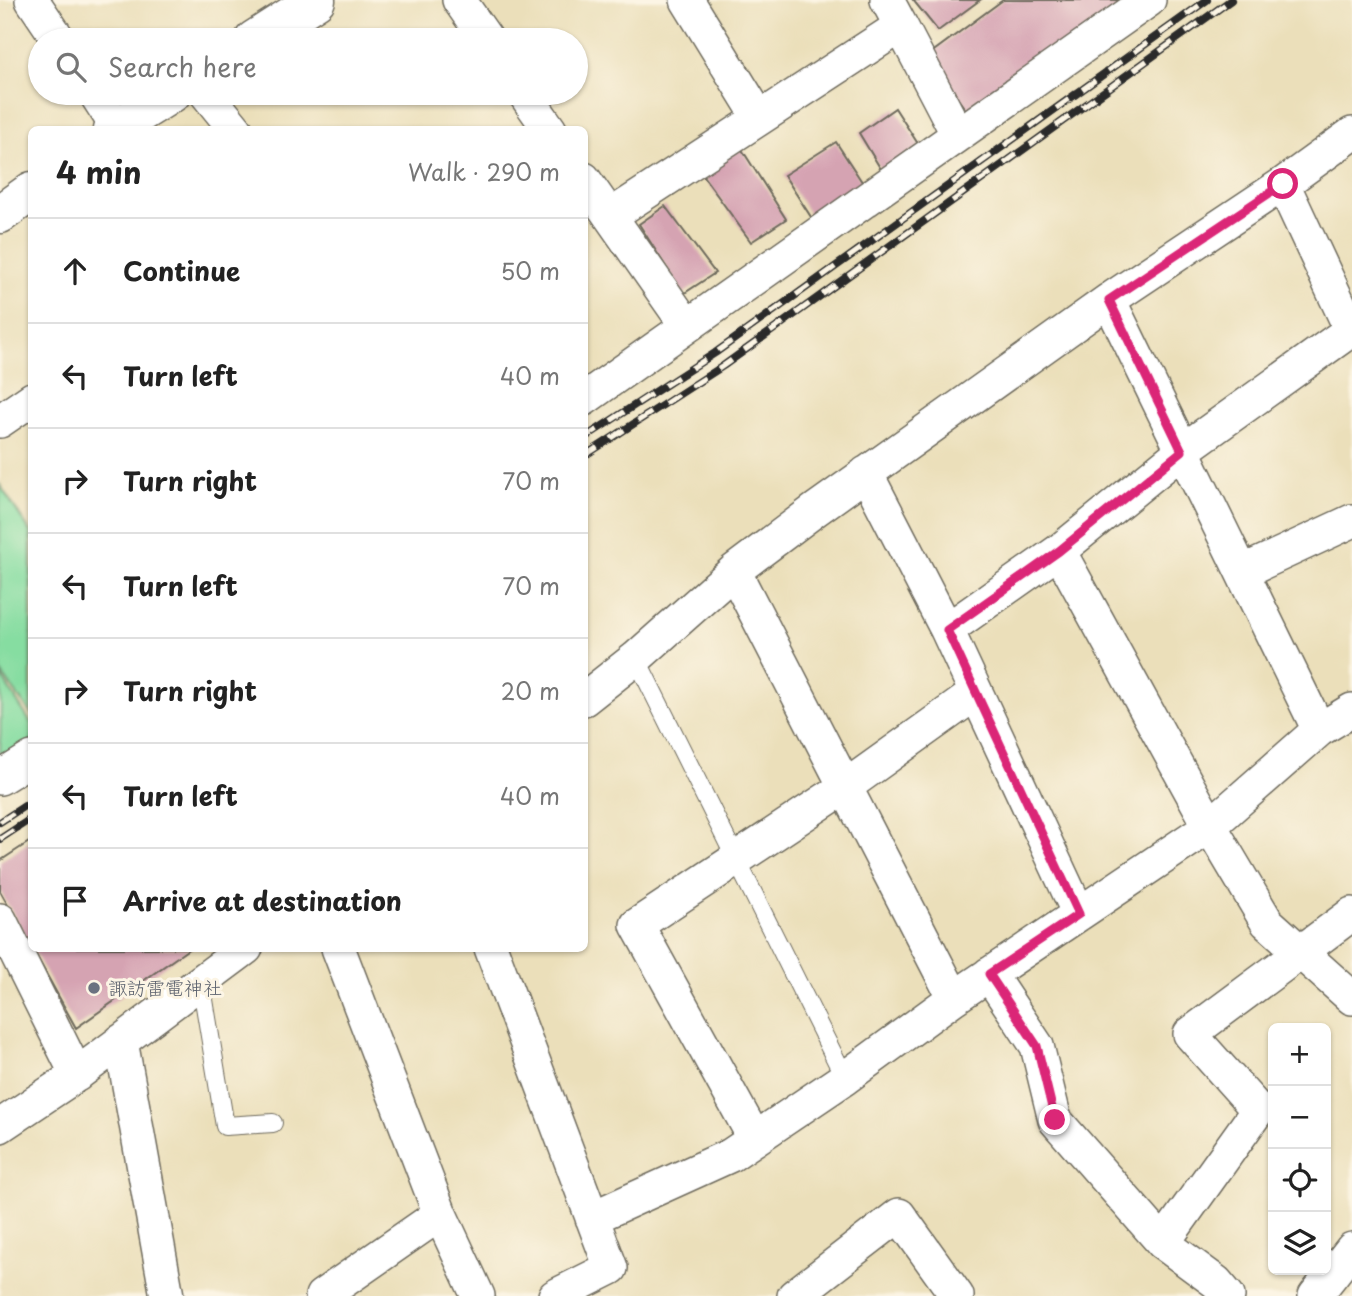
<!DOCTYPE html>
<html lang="en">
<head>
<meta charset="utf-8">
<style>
  body { margin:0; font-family:"Playpen Sans","Klee One",sans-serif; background:#f6f6f6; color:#222 }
  .controls { position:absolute; right:21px; bottom:21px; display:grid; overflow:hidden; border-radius:10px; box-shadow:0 2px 5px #0004 }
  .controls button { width:63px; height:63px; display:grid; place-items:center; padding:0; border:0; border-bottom:2px solid #e0e0e0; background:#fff; color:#222; font:35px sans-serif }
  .stop { position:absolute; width:21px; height:21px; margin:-16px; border:5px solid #db2777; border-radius:50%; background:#fff }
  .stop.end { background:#db2777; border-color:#fff; box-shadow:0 2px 7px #0008 }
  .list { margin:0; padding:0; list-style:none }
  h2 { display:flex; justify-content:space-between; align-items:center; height:91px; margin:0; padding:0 28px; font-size:30px }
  h2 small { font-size:23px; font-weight:400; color:#767676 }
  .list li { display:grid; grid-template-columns:46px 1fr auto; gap:21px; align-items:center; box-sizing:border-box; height:105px; padding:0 28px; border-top:2px solid #e0e0e0 }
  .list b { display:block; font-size:26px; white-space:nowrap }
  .list em { font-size:23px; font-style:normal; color:#767676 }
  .icon { flex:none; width:38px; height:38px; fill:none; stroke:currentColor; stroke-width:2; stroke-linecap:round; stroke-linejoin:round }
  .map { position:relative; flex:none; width:1352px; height:1296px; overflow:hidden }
  .search { position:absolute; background:#fff; box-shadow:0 2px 5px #0004; left:28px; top:28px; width:560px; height:77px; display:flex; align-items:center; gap:18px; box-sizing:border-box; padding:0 24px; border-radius:38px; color:#767676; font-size:26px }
  .panel { position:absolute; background:#fff; box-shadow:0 2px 5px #0004; left:28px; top:126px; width:560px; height:826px; border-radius:10px }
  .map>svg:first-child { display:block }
</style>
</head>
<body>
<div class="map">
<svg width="1352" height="1296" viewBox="0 0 1352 1296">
  <rect width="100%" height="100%" fill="#fcf5e5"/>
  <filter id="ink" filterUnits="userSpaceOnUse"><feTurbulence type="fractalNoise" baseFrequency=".0143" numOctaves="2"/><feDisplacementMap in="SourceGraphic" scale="14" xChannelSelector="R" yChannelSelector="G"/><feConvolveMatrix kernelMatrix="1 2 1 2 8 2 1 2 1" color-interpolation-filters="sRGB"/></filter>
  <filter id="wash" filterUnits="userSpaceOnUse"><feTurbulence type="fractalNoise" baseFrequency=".00686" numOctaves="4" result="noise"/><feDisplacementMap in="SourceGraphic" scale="28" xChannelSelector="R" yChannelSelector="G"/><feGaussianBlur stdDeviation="1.57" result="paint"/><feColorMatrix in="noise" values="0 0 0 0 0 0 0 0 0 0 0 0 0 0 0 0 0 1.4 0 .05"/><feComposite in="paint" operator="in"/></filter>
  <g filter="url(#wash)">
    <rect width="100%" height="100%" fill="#ebdfba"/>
    <path fill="#86dda1" stroke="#588466" stroke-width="2" d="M0,485L31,533V714L0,671Z
      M1,676L31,723L32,743L0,762Z"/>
    <g id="blocks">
      <path fill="#d5a3b2" d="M913,0H980L938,31Z
        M1003,0H1129L971,117L927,56Z
        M895,108L920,147L882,171L859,133Z
        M836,142L864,185L813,220L784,175Z
        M741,148L786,219L751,242L701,173Z
        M665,206L715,273L683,294L639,224Z
        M32,840V948L0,891V861Z
        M32,948H190L76,1028Z"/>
    </g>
  </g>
  <g filter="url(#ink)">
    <use href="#blocks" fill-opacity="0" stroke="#6e6a5d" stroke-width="2"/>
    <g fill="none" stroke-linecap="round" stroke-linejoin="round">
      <g stroke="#6e6a5d" stroke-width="20">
        <path id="service" d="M636,658L845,1078
          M201,982L225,1126L273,1123"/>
      </g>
      <g stroke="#6e6a5d" stroke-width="36">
        <path id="minor" d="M32,0L59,40
          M459,0L487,40
          M687,0L759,117
          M887,0L901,26
          M95,93L117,127
          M206,93L236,130
          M524,93L550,130
          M584,179L687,326
          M1283,184L1352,332
          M610,216L901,26L958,135
          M1109,300L1319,730
          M584,399L1149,0
          M0,421L32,399
          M866,473L947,630L1079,914
          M1059,551L1210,826L1267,922L1352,998
          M734,571L954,998
          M1242,572L1352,521
          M947,630L1059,551L1182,451L1351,330
          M584,699L636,658L734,571L815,510L1109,300L1283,184L1352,134
          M0,778L32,758
          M0,920L77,1075
          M338,948L440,1214L478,1296
          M491,948L611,1268L555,1296
          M989,974L1037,1046L1055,1120L1163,1243L1216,1282L1228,1296
          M121,1041L167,1296
          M0,1126L72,1078L246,948
          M755,1139L637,925L845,787L976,693
          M592,1218L731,1155L845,1078L954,998L1210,826L1319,730L1352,710
          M1163,1243L1258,1110L1190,1034L1352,914
          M322,1296L440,1214
          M794,1296L899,1215L957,1296
          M1315,1296L1352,1249"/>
      </g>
      <g stroke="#6e6a5d" stroke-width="41">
        <path id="tertiary" d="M254,40L316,0
          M113,130L172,93
          M0,214L32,191"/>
      </g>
      <use href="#service" stroke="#fff" stroke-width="18"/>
      <use href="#minor" stroke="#fff" stroke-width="33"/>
      <use href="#tertiary" stroke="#fff" stroke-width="38"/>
      <g stroke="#2b2b2b" stroke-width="8">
        <path id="rail" d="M584,438L715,353L1207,0
          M584,456L723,366L1231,0
          M0,822L32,801
          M0,839L32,818"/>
      </g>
      <use href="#rail" stroke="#fcf5e5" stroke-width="5" stroke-dasharray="16" stroke-linecap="butt"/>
    </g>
  </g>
  <g fill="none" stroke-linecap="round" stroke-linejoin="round" filter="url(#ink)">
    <path stroke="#db2777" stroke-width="9" d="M1055,1120L1037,1046L989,974L1079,914L947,630L1059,551L1182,451L1109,300L1283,184"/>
  </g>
  <circle fill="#6b7280" stroke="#fcf5e5" stroke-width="2.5" cx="94" cy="988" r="7"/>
  <g text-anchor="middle" stroke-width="6" stroke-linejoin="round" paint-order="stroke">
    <g font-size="19" fill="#5b616d" stroke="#fcf5e5" text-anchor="start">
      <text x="108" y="995">諏訪雷電神社</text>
    </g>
  </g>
</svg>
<div class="controls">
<button>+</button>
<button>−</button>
<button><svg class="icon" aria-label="locate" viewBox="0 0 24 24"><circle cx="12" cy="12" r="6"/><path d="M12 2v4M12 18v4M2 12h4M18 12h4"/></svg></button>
<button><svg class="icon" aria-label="layers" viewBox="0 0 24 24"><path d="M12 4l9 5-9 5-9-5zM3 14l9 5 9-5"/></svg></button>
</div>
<div class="stop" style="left:1283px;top:184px"></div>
<div class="stop end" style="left:1055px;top:1120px"></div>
<div class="search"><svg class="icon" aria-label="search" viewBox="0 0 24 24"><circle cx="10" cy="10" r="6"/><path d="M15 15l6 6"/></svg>Search here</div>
<section class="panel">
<h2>4 min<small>Walk · 290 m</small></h2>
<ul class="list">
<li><svg class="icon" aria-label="ahead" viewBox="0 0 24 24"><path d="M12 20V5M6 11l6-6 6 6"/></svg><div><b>Continue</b></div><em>50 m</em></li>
<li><svg class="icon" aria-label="left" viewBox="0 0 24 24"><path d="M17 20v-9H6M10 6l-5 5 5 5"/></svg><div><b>Turn left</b></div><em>40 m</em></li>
<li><svg class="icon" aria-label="right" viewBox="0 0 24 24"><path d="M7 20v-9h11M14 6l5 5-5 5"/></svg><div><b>Turn right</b></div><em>70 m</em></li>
<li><svg class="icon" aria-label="left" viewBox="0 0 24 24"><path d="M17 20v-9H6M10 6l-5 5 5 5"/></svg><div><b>Turn left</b></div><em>70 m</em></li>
<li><svg class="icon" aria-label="right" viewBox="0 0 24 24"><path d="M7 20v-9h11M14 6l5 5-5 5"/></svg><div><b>Turn right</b></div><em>20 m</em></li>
<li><svg class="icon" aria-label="left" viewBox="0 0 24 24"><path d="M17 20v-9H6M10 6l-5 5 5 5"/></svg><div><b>Turn left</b></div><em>40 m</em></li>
<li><svg class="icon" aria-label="arrive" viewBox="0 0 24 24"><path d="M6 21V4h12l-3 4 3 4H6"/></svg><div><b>Arrive at destination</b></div></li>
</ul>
</section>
</div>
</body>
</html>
